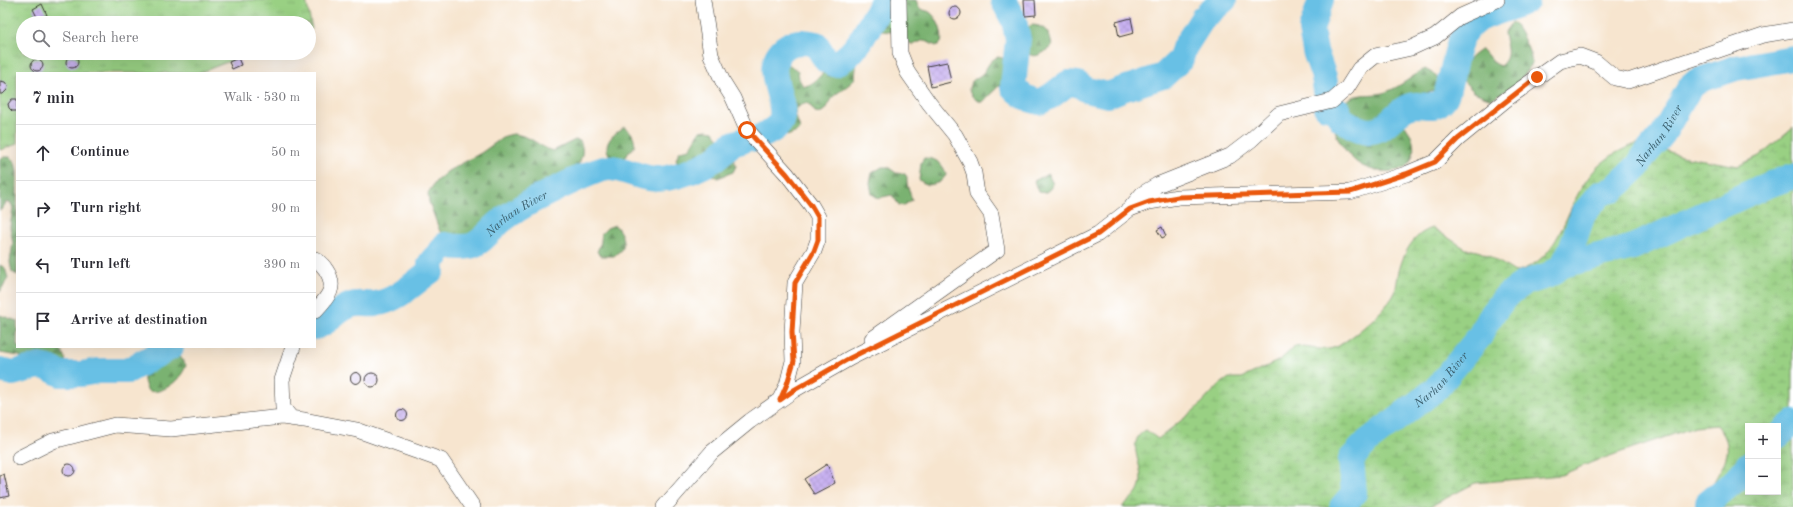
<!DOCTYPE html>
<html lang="en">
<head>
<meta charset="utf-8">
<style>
  body { margin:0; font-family:"Old Standard TT",serif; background:#f7f7f7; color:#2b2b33 }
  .controls { position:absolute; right:12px; bottom:12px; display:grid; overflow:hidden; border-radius:0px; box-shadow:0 4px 16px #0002 }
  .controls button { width:36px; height:36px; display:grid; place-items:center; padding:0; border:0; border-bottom:1px solid #e1e1e2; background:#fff; color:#2b2b33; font:20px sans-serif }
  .stop { position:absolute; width:12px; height:12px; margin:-9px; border:3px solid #ea580c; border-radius:50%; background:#fff }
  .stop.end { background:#ea580c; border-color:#fff; box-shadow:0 1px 4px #0008 }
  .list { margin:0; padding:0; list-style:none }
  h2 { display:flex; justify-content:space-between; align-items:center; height:52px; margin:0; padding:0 16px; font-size:17px }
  h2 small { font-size:13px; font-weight:400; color:#7c7c81 }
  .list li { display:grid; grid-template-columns:26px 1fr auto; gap:12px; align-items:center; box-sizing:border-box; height:56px; padding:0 16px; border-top:1px solid #e1e1e2 }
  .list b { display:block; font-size:15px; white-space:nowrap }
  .list em { font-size:13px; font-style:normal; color:#7c7c81 }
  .icon { flex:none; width:22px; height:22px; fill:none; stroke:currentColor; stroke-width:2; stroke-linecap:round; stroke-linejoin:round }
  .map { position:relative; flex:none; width:1793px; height:507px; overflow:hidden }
  .search { position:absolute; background:#fff; box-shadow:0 4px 16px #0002; left:16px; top:16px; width:300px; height:44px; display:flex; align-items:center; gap:10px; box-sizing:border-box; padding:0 14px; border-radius:22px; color:#7c7c81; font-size:15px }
  .panel { position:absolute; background:#fff; box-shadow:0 4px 16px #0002; left:16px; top:72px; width:300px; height:276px; border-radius:0px }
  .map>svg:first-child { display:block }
</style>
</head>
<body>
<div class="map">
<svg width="1793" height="507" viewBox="0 0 1793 507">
  <defs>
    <pattern id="forest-firs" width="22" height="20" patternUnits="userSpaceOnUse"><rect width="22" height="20" fill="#7ab271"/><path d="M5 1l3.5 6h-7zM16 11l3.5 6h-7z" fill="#63905c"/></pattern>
    <pattern id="wetland-marsh" width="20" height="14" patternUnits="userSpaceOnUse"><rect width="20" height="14" fill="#99d083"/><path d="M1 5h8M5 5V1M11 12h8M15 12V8" fill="none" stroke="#83b271"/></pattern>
    <pattern id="park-tufts" width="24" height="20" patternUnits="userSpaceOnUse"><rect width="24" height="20" fill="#99d083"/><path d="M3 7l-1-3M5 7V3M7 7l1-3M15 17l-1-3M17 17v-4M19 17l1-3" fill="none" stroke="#83b271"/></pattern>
    <pattern id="building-cross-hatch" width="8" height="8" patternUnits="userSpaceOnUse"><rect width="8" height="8" fill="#c8b1f1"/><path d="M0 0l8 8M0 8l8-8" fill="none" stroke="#ab98ce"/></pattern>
  </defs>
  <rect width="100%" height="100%" fill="#fff"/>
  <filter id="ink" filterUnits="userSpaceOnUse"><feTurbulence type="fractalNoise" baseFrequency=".025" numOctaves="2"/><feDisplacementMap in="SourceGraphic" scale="8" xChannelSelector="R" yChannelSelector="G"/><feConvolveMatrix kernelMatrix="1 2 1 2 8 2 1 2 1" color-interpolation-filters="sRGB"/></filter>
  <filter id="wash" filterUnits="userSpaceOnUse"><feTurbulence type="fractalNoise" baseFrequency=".012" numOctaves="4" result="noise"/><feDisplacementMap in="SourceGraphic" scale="16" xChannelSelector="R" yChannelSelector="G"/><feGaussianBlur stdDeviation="0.9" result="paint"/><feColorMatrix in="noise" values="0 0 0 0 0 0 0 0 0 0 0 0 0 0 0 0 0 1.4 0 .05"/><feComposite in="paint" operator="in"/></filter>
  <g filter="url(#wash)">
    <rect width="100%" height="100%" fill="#f7e5cf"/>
    <path fill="url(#forest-firs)" stroke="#4b6746" d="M890,0H916L919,8C923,11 928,10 931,13C938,19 944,35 941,43L936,46L924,40L913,45L908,42L902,33L881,31C873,21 880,7 890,0Z
      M1511,23L1515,24C1522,34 1531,52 1532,64L1515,86L1491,99L1474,92L1459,76C1461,65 1472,55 1482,49L1495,64L1500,66C1512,56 1506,47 1504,33Z
      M1031,25C1045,25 1050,33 1052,46C1030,66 1022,53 1026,29Z
      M843,49H849L857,58L855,78C850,85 843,89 836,94C829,100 830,108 820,113L815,112L809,104L804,103L797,108L795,114L800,128L797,132L787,136C771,117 752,72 788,64L798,71L799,79L803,86C818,87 831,58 843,49Z
      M998,57C1009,59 1015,65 1021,75L1020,78L999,86L982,102C974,100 965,92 971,83C973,79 979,77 983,73C988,67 989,60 998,57Z
      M1425,69L1434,74L1440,82L1437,90C1427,94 1409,95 1402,105C1395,114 1407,128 1411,135C1417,148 1413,167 1398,170C1383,174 1364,170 1353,159C1335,140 1321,112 1353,97C1364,93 1375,96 1386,92C1400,87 1412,76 1425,69Z
      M624,127C633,132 634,137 635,146L622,160C611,161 603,151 609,141C612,135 619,131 624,127Z
      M707,130L713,131L733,157L736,166L733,172L718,178L712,175L703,160C692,165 683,172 676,159L680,151L690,149L700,131Z
      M513,134C533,136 537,146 553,151L575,140L580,141C591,161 561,189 544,199C527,208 508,207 491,216C488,225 492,232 489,241L454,251L445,245L429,202L428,193L436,181L448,171L481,153L505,136Z
      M3,157H10L15,162L17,172V275L12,272L10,262L13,243L10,227L13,208L11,203L7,202L0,211V159Z
      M924,158C936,158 944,164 946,175C941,183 936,184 927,185L919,180L921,163Z
      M882,167H888L896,173L905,174L907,177C906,186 910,191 912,200L903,206L899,205L892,195L878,198L872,194L870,183L872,173Z
      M1048,174L1053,184C1049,191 1046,194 1038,192L1034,181Z
      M615,225C621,232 624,238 623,248L614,256H601L597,252L601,242V234L607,228Z
      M0,265L5,268L8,278L0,292Z
      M0,315L17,321V347H57C60,349 61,351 63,354C70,366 61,374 51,380L45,379L20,356L0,353Z
      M177,352L186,365C182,379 163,395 148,391C134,367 157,356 177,352Z"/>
    <path fill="url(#wetland-marsh)" stroke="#5a7650" fill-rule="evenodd" d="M1793,127V507H1717L1709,496C1715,468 1742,455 1717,425L1695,427L1595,461L1561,475L1475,483L1429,507H1122C1127,502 1137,495 1139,488C1148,468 1122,443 1146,430L1158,439L1198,407L1219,385L1229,378H1242L1280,360L1295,346C1306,347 1318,350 1329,349C1345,347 1390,307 1395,292C1397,285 1397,278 1399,271C1404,252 1414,233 1433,228L1466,249L1478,251L1491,257L1515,272C1561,260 1562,215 1586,181C1599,161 1620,148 1643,142L1681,156L1738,166L1759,156ZM1748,426H1778V492H1748Z"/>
    <path fill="url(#park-tufts)" stroke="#5a7650" d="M0,0H306L312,29L309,30V23H23V53H250L199,73H17V144L0,150Z"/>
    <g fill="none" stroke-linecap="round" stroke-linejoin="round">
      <g stroke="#68c0e5" stroke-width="26">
        <path d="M1003,0L1014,21L1018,39L1013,87C1021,96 1028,100 1039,102L1051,96L1068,83L1078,84L1087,90L1108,95L1120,90L1163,76L1181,59L1184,48L1203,18L1224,0"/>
        <path d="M1321,0L1311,30L1315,51L1324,77L1327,97"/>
        <path d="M1331,108L1326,107L1338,110L1341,119C1349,124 1360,131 1369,131C1389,131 1396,106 1416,105C1427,105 1435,110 1444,99C1447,95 1448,89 1449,85C1456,63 1455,36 1476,21C1488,13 1512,9 1527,0"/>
        <path d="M756,139C764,134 777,130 781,121C789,100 760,70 784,48C794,40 805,41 816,44L826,60L835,64C861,52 869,22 884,0"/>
        <path d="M1563,265L1633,247L1758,189L1793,176"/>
        <path id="s1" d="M315,327C330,323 336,310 351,305C359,302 367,305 375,304C399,300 413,283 432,270L430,264C434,256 441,254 445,245C476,251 477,244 497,225C507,215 520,208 532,201C546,194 598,167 611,168C631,170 644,182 667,178C683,175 701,168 715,159C727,151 724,145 742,141"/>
        <path d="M0,370L13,373L39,366L49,368L61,374H81L98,371H127L171,347"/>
        <path d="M1778,436L1793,423"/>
        <path d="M1708,503L1738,478L1748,465"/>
        <path id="s2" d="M1342,507L1354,493L1351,459L1368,441L1436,389L1480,336L1488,320L1506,296L1524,283L1549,275L1563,265L1571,249L1583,214L1601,193L1613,190L1638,166L1644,156L1663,134L1690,87L1697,81L1736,68L1793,58"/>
      </g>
    </g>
    <g id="blocks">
      <path fill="url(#building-cross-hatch)" d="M1024,0H1035L1036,15L1025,16Z
        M42,4L47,15L38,19L33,9Z
        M949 13a6 6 0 1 1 12 0a6 6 0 1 1-12 0Z
        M1131,18L1134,33L1119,37L1116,22Z
        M66 62a6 6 0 1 1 12 0a6 6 0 1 1-12 0Z
        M238,58L241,65L232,69L229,62Z
        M31 65a6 6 0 1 1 12 0a6 6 0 1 1-12 0Z
        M947,62L951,82L931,87L927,66Z
        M0,81L5,82L8,86L7,90L3,94H0Z
        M12,99H17V111H12L9,108L8,104Z
        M1162,227L1166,236L1162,238L1157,230Z
        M350.5 378a5.5 5.5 0 1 1 11 0a5.5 5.5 0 1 1-11 0Z
        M365 380a7 7 0 1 1 14 0a7 7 0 1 1-14 0Z
        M396.5 415a5.5 5.5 0 1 1 11 0a5.5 5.5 0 1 1-11 0Z
        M827,464L835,483L814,494L804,479Z
        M63 470a6 6 0 1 1 12 0a6 6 0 1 1-12 0Z
        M4,474L9,496L0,498V476Z"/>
    </g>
  </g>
  <g filter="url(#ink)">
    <use href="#blocks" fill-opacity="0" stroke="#3d3a37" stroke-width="1"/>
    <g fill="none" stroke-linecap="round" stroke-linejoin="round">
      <g stroke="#3d3a37" stroke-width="16">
        <path id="street" d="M703,0L711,55L723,82L733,98L747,130L787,174L811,205L818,217V240L814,251L795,283L792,332L793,361L787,385L780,399
          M1132,206L1142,194L1157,185L1230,156L1251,140L1279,114L1332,101L1347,88L1359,69L1375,56L1411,48L1435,37L1461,16L1497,0
          M315,259C320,262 323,265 326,270C338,288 327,298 315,311
          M872,339L997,250L991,214L977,194L974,173L970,162L955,135L929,103L908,73L900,53L899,0
          M291,418L283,408L282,380L293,347
          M19,458L53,441L115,425L171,429L282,417L304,420L357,430L441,460L473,507
          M664,507L712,452L750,421L794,390L850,358L1098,234L1130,209L1149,202L1178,197L1350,192L1406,174L1435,162L1458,139L1508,98L1560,61L1580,56L1596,62L1615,78L1628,81L1763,35L1793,30"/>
      </g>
      <use href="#street" stroke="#fff" stroke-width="15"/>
    </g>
  </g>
  <g fill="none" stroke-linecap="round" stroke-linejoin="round" filter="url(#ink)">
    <path stroke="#ea580c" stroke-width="5" d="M747,130L787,174L811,205L818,217V240L814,251L795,283L792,332L794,361L787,384L780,400L794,390L850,358L1098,234L1130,209L1149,202L1178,197L1350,192L1406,174L1435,162L1458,139L1537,77"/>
  </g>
  <g text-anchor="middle" stroke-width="4" stroke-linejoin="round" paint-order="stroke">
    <g font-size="12" font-style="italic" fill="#3a5e6c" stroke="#fff">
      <text dy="4" stroke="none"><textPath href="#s2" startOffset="512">Narhan River</textPath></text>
      <text dy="4" stroke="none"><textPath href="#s1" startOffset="247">Narhan River</textPath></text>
      <text dy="4" stroke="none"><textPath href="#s2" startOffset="173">Narhan River</textPath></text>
    </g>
  </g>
</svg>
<div class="controls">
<button>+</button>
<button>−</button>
</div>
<div class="stop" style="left:747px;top:130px"></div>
<div class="stop end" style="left:1537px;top:77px"></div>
<div class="search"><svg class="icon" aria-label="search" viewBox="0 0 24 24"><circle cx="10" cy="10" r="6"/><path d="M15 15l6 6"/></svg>Search here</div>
<section class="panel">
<h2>7 min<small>Walk · 530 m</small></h2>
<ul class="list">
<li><svg class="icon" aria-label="ahead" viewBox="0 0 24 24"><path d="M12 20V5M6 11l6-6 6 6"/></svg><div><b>Continue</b></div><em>50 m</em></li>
<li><svg class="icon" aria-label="right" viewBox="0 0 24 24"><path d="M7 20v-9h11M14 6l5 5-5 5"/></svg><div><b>Turn right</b></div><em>90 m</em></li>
<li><svg class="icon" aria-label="left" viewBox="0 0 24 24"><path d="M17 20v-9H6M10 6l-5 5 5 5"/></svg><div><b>Turn left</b></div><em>390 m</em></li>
<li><svg class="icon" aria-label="arrive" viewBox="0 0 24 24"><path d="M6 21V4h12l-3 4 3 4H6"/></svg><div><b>Arrive at destination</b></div></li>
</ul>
</section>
</div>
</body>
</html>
